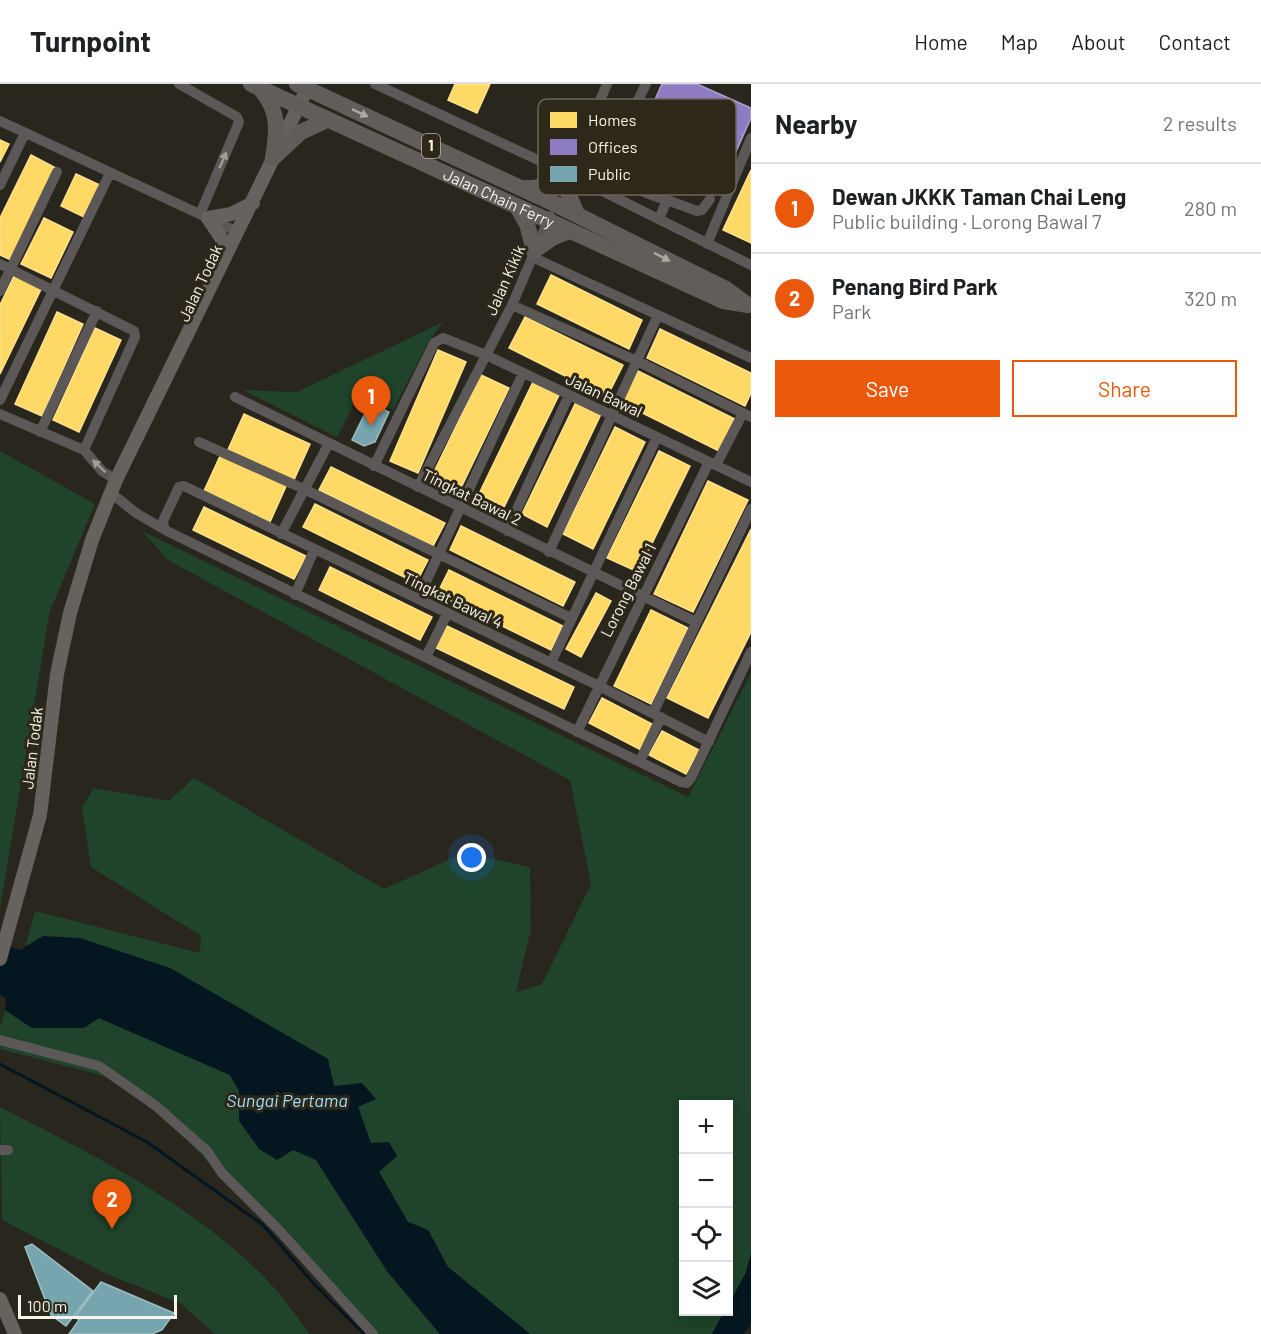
<!DOCTYPE html>
<html lang="en">
<head>
<meta charset="utf-8">
<style>
  body { margin:0; font-family:Barlow,sans-serif; background:#f2f2f2; color:#202124 }
  .controls { position:absolute; right:18px; bottom:18px; display:grid; overflow:hidden; border-radius:0px; box-shadow:0 3px 15px #0003 }
  .controls button { width:54px; height:54px; display:grid; place-items:center; padding:0; border:0; border-bottom:2px solid #e0e0e0; background:#fff; color:#202124; font:30px sans-serif }
  .scale { position:absolute; left:18px; bottom:15px; width:159px; box-sizing:border-box; padding-left:6px; border:3px solid #f7f4ea; border-top:0; font-size:16px; line-height:21px; white-space:nowrap; color:#f7f4ea; -webkit-text-stroke:4px #2d2819; paint-order:stroke }
  .you { position:absolute; left:472px; top:774px; width:21px; height:21px; margin:-15px; border:4px solid #fff; border-radius:50%; background:#1a73e8; box-shadow:0 0 0 9px #1a73e833 }
  .badge { display:grid; place-items:center; width:39px; height:39px; border-radius:50%; background:#ea580c; color:#fff; font-size:20px; font-weight:700 }
  .pin { position:absolute; translate:-50% -50px; filter:drop-shadow(0 2px 3px #0008) }
  .pin::after { content:''; position:absolute; top:32px; width:21px; height:18px; background:inherit; clip-path:polygon(0 0,100% 0,50% 100%) }
  .list { margin:0; padding:0; list-style:none }
  h2 { display:flex; justify-content:space-between; align-items:center; height:78px; margin:0; padding:0 24px; font-size:26px }
  h2 small { font-size:20px; font-weight:400; color:#757577 }
  .list li { display:grid; grid-template-columns:39px 1fr auto; gap:18px; align-items:center; box-sizing:border-box; height:90px; padding:0 24px; border-top:2px solid #e0e0e0 }
  .list b { display:block; font-size:22px; white-space:nowrap }
  .list p { margin:0; font-size:20px; white-space:nowrap; color:#757577 }
  .list em { font-size:20px; font-style:normal; color:#757577 }
  .actions { display:flex; gap:12px; padding:18px 24px }
  .actions a { flex:1; padding:14px 0; border:2px solid #ea580c; border-radius:0px; text-align:center; font-size:21px; color:#ea580c }
  .actions .main { background:#ea580c; color:#fff }
  .icon { flex:none; width:33px; height:33px; fill:none; stroke:currentColor; stroke-width:2; stroke-linecap:round; stroke-linejoin:round }
  .map { position:relative; flex:none; width:751px; height:1250px; overflow:hidden }
  header { display:flex; align-items:center; gap:36px; box-sizing:border-box; height:84px; padding:0 30px; background:#fff; border-bottom:2px solid #e0e0e0 }
  header strong { font-size:28px }
  nav { display:flex; gap:33px; margin-inline-start:auto; font-size:21px }
  main { display:flex }
  aside { flex:1; background:#fff }
  .map>svg:first-child { display:block }
</style>
</head>
<body>
<header>
<strong>Turnpoint</strong>
<nav><a>Home</a><a>Map</a><a>About</a><a>Contact</a></nav>
</header>
<main>
<div class="map">
<svg width="751" height="1250" viewBox="0 0 751 1250">
  <rect width="100%" height="100%" fill="#29261e"/>
  <path fill="#1f432b" d="M443,238L427,260L393,326L359,310L337,353L243,306L297,308Z
    M0,367L95,420L50,527L0,825Z
    M142,447L688,713L751,589V1169L746,1188L729,1220L728,1020H684V1228H724L712,1250H530L448,1183L428,1146L408,1138L379,1088L358,1022L376,1015L333,1002L26,860L35,827L200,869L201,852L91,783L82,724L93,704L169,717L194,694L384,805L464,769L530,783L531,845L516,908L542,900L591,800L570,696L168,476Z
    M5,926L32,944L99,934L230,991L239,1007V1037L316,1076L387,1188L440,1250H373L160,1028L104,992L0,965V944Z
    M0,1023C92,1070 195,1121 267,1196C283,1212 296,1232 310,1250H215L180,1219L107,1190L2,1136Z"/>
  <path fill="#04161f" d="M43,852L80,854L170,884L328,975L334,1002L362,999L376,1015L358,1023L371,1059L389,1058L397,1072L379,1088L408,1138L428,1146L448,1183L530,1250H440L388,1188L316,1076L293,1066L277,1076L259,1065L239,1037V1007L230,991L99,934L84,944H32L5,926L6,914L0,911V860L20,866Z
    M751,1169V1241L743,1250H712L724,1228H728L729,1220L746,1188Z"/>
  <path fill="#ffd966" stroke="#fde18e" stroke-width="1.5" d="M455,0H490L477,29L448,16Z
    M0,56L9,60L0,78Z
    M31,71L56,84L11,176L0,171V134Z
    M751,86V159L723,146Z
    M76,90L100,101L84,133L61,122Z
    M44,134L73,148L51,194L21,180Z
    M16,188L43,201L0,290V221Z
    M551,191L642,236L629,265L537,220Z
    M57,228L83,240L42,332L15,320Z
    M525,233L623,281L607,313L509,264Z
    M95,244L121,256L79,348L53,336Z
    M660,245L751,289V309L745,322L647,274Z
    M438,266L466,278L418,389L390,377Z
    M638,287L735,335L719,367L622,319Z
    M481,291L509,304L457,412L428,400Z
    M533,298L559,311L504,423L479,410Z
    M576,318L601,330L547,443L522,430Z
    M244,330L310,360L293,398L227,368Z
    M615,343L645,358L593,465L563,450Z
    M659,367L690,382L638,488L607,474Z
    M221,370L287,400L270,438L204,407Z
    M331,383L445,439L433,462L319,406Z
    M708,397L748,416L693,528L654,510Z
    M315,420L428,476L416,499L303,443Z
    M204,423L306,472L294,495L193,446Z
    M461,442L575,498L563,522L450,466Z
    M751,445V548L708,634L667,614Z
    M330,483L432,533L420,556L319,506Z
    M449,486L563,542L551,566L437,510Z
    M596,509L611,517L581,573L566,565Z
    M651,526L688,544L651,620L614,602Z
    M447,542L574,603L564,625L436,564Z
    M602,614L654,641L641,666L589,639Z
    M662,647L699,666L686,690L649,671Z"/>
  <path fill="#8e7cc3" stroke="#aea0cf" stroke-width="1.5" d="M662,0H697L751,24V34L722,99L635,60Z"/>
  <path fill="#76a5af" stroke="#9dbdc1" stroke-width="1.5" d="M370,319L389,328L375,358L364,362L352,356Z
    M32,1160L93,1207L66,1242L51,1231L25,1163Z
    M101,1198L174,1229L162,1246L152,1250H69L79,1236L75,1233Z"/>
  <g fill="none" stroke-linecap="round" stroke-linejoin="round">
    <path stroke="#04161f" stroke-width="3" d="M0,980L147,1058L263,1141L316,1202L364,1250"/>
    <path stroke="#5b5857" stroke-width="10" d="M179,0L237,33L239,38L200,130
      M375,0L568,90L751,181
      M646,0C631,30 608,74 637,104C644,110 658,113 667,116L659,135
      M0,37L238,148
      M565,99L607,0
      M0,101L25,49
      M667,116L697,127L702,126L710,115
      M707,160L751,54
      M532,173L751,274
      M0,180L134,247L135,253L84,366
      M0,207L57,88
      M512,221L637,277L751,333
      M235,313L696,538
      M0,316L110,89
      M0,330L84,366L102,387L116,396
      M40,348L97,227
      M199,358L304,405L571,534
      M716,381L743,329
      M374,382L434,259L443,254L486,271L751,398
      M418,403L512,221L550,132
      M116,413L136,429L167,447L681,698L687,699L691,694L751,568
      M164,443L163,437L179,403L184,402L597,601L709,658
      M507,447L569,311
      M281,450L329,359
      M549,468L658,231
      M295,511L314,466
      M418,515L523,289
      M426,573L447,530
      M551,579L657,353
      M653,629L751,425
      M577,648L709,378
      M640,677L661,633
      M0,956L99,982L156,1022L207,1067L222,1089L277,1144L373,1250
      M0,1066H8"/>
    <path stroke="#65625f" stroke-width="14" d="M208,134L231,130L253,119
      M208,134L222,155V172
      M0,875L40,731L57,590L70,529L92,456L116,396L307,5
      M0,1215L15,1250"/>
    <g stroke="#615d5a" stroke-width="16">
      <path id="s1" d="M251,0L723,217L748,221"/>
      <path d="M297,0L555,120L726,205L745,219"/>
      <path d="M262,7C280,29 277,48 273,74"/>
      <path d="M273,74L301,48L327,36"/>
      <path d="M521,104H535L567,94V107L577,130"/>
      <path d="M518,124L527,140L534,167L552,154L569,147"/>
    </g>
  </g>
  <defs><path id="oneway-solid" d="M-6-.8H1V-3.2L6.5 0L1 3.2V.8H-6Z" transform="scale(1.5)"/></defs>
  <g fill="#aca8a2">
    <use href="#oneway-solid" transform="translate(360 29) rotate(25)"/>
    <use href="#oneway-solid" transform="translate(662 173) rotate(27)"/>
  </g>
  <g fill="#a19e99">
    <use href="#oneway-solid" transform="translate(223 76) rotate(-67)"/>
    <use href="#oneway-solid" transform="translate(99 382) rotate(-136)"/>
  </g>
  <g text-anchor="middle" stroke-width="6" stroke-linejoin="round" paint-order="stroke">
    <rect fill="#2d2819" stroke="#bab7ab" stroke-width="1.5" x="422" y="50" width="18" height="24" rx="4.5"/>
    <g font-size="15" font-weight="bold" fill="#f7f4ea">
      <text x="431" y="67">1</text>
    </g>
    <g font-size="16" fill="#f7f4ea" stroke="#2d2819">
      <text dy="6" stroke="none"><textPath href="#s1" startOffset="273">Jalan Chain Ferry</textPath></text>
      <text transform="translate(505 196) rotate(-66)" y="6">Jalan Kikik</text>
      <text transform="translate(200 199) rotate(-65)" y="6">Jalan Todak</text>
      <text transform="translate(604 311) rotate(25)" y="6">Jalan Bawal</text>
      <text transform="translate(472 413) rotate(26)" y="6">Tingkat Bawal 2</text>
      <text transform="translate(628 506) rotate(-63)" y="6">Lorong Bawal 1</text>
      <text transform="translate(453 516) rotate(26)" y="6">Tingkat Bawal 4</text>
      <text transform="translate(32 664) rotate(-83)" y="6">Jalan Todak</text>
    </g>
    <g font-size="18" font-style="italic" fill="#9ddffe" stroke="#2d2819">
      <text x="287" y="1023">Sungai Pertama</text>
    </g>
  </g>
  <rect x="538" y="15" width="198" height="96" rx="9" fill="#2d2819" stroke="#6a6558" stroke-width="1.5"/>
  <rect x="550" y="28" width="27" height="16" fill="#ffd966"/>
  <rect x="550" y="55" width="27" height="16" fill="#8e7cc3"/>
  <rect x="550" y="82" width="27" height="16" fill="#76a5af"/>
  <g font-size="16" fill="#f7f4ea">
    <text x="588" y="42">Homes</text>
    <text x="588" y="69">Offices</text>
    <text x="588" y="96">Public</text>
  </g>
</svg>
<div class="controls">
<button>+</button>
<button>−</button>
<button><svg class="icon" aria-label="locate" viewBox="0 0 24 24"><circle cx="12" cy="12" r="6"/><path d="M12 2v4M12 18v4M2 12h4M18 12h4"/></svg></button>
<button><svg class="icon" aria-label="layers" viewBox="0 0 24 24"><path d="M12 4l9 5-9 5-9-5zM3 14l9 5 9-5"/></svg></button>
</div>
<div class="scale">100 m</div>
<div class="you"></div>
<div class="pin badge" style="left:371px;top:342px">1</div>
<div class="pin badge" style="left:112px;top:1145px">2</div>
</div>
<aside>
<h2>Nearby<small>2 results</small></h2>
<ul class="list">
<li><span class="badge">1</span><div><b>Dewan JKKK Taman Chai Leng</b><p>Public building · Lorong Bawal 7</p></div><em>280 m</em></li>
<li><span class="badge">2</span><div><b>Penang Bird Park</b><p>Park</p></div><em>320 m</em></li>
</ul>
<div class="actions"><a class="main">Save</a><a>Share</a></div>
</aside>
</main>
</body>
</html>
